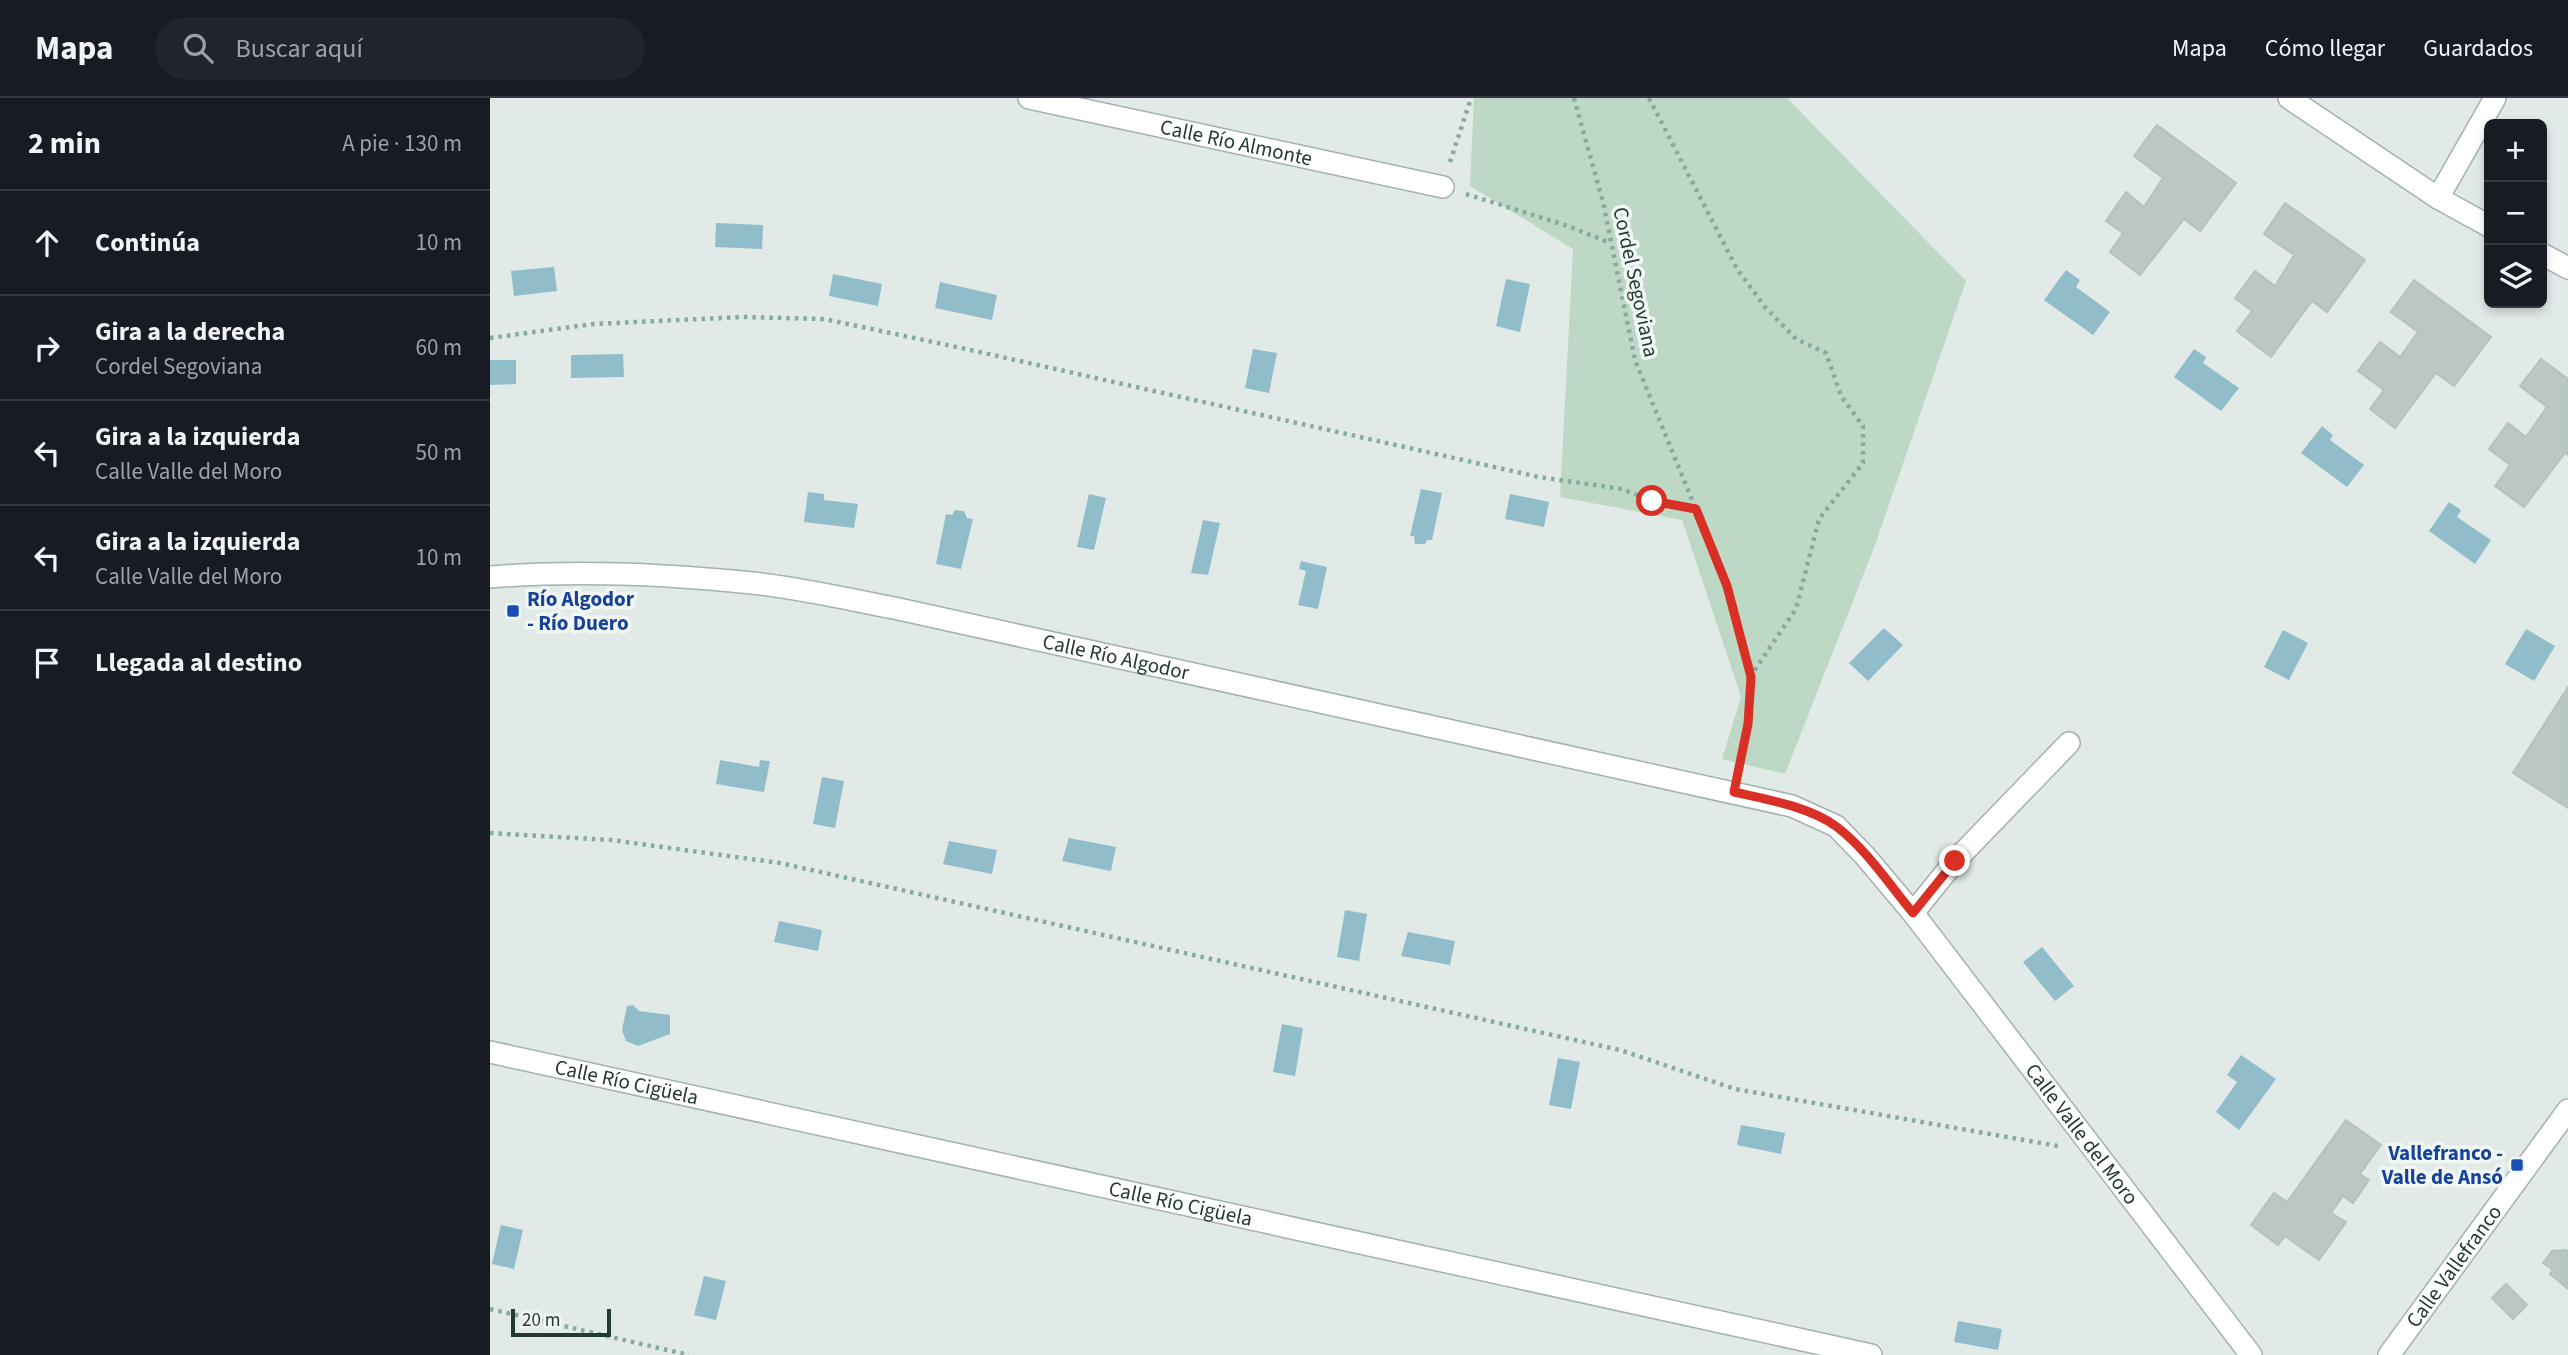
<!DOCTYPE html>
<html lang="es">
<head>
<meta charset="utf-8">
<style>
  body { margin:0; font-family:"Source Sans 3",sans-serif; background:#20242c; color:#f1f3f6 }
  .controls { position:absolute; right:21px; top:21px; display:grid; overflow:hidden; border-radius:10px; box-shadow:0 4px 10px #0003 }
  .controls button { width:63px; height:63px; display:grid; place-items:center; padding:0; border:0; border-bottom:2px solid #363941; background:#171b24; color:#f1f3f6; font:35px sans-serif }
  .scale { position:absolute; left:21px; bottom:18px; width:100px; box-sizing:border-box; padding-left:7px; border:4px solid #243934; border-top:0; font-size:19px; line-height:24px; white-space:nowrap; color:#243934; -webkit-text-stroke:5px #f1f7f4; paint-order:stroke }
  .stop { position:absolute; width:21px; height:21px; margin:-16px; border:5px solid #d93025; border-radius:50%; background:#fff }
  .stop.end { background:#d93025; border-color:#fff; box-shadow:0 2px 7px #0008 }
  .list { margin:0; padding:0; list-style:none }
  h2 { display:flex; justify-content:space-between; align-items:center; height:91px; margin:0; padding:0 28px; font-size:30px }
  h2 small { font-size:23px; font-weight:400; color:#9ea1a6 }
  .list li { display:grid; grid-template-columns:46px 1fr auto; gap:21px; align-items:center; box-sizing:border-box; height:105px; padding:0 28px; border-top:2px solid #363941 }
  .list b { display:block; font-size:26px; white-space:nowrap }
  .list p { margin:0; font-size:23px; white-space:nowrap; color:#9ea1a6 }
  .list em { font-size:23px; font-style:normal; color:#9ea1a6 }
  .icon { flex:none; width:38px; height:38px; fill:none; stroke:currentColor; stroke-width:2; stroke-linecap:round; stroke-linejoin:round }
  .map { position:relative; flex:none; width:2078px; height:1257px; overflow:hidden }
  header { display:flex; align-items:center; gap:42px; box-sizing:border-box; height:98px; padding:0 35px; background:#171b24; border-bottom:2px solid #363941 }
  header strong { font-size:33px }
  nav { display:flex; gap:38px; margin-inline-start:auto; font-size:24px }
  .search { width:490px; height:63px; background:#20242c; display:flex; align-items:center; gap:18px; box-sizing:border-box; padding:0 24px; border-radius:38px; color:#9ea1a6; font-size:26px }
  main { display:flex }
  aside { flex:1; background:#171b24 }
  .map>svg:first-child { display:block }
</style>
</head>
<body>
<header>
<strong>Mapa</strong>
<div class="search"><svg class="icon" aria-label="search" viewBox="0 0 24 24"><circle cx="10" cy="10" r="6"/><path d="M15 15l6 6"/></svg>Buscar aquí</div>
<nav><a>Mapa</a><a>Cómo llegar</a><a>Guardados</a></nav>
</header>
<main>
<aside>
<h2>2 min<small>A pie · 130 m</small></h2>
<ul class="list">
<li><svg class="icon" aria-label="ahead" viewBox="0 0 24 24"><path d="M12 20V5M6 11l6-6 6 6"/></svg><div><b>Continúa</b></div><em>10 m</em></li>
<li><svg class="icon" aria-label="right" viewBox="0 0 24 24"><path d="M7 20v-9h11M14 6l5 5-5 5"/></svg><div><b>Gira a la derecha</b><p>Cordel Segoviana</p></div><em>60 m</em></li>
<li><svg class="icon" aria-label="left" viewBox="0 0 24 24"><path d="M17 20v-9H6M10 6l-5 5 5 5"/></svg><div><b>Gira a la izquierda</b><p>Calle Valle del Moro</p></div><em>50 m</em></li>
<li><svg class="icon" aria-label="left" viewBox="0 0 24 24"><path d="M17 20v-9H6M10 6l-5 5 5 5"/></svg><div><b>Gira a la izquierda</b><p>Calle Valle del Moro</p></div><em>10 m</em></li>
<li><svg class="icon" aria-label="arrive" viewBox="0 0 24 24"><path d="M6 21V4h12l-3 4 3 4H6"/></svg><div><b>Llegada al destino</b></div></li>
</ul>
</aside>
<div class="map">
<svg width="2078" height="1257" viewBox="0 0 2078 1257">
  <rect width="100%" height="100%" fill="#e1eae7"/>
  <path fill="#bdd9c6" d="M984,0H1297L1476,183L1385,447L1295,676L1232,661L1251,599L1192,422L1070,399L1083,151L980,88Z"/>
  <path fill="#90bdc9" d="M226,125L273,127L272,151L225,149Z
    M64,169L67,193L24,198L21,173Z
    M1576,172L1590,182L1586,189L1620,214L1603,237L1554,202Z
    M343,176L392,186L388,208L339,198Z
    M1016,181L1040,186L1030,234L1006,228Z
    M450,184L507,197L502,222L445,210Z
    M763,251L787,255L779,295L755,290Z
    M1704,251L1716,259L1713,265L1749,290L1731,313L1684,279Z
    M133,256L134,279L81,280V257Z
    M0,262H26V286L0,287Z
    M1832,328L1843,337L1840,342L1874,367L1857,389L1811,355Z
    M931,391L952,395L942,442H937L935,446H925L924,438H920Z
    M318,394L334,396V402L368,406L364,430L314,424Z
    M599,396L616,400L604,452L587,449Z
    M1020,396L1059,404L1054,429L1015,421Z
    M1959,404L1971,412L1967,419L2001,442L1985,466L1939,433Z
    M465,412L474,413L477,420L483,421L471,471L446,466L456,416L462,417Z
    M713,422L730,425L718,477L701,475Z
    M811,463L837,469L828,511L808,507L816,473L809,471Z
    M1394,530L1413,547L1378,583L1359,565Z
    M2036,531L2065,548L2044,583L2015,566Z
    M1793,532L1818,545L1799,582L1774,569Z
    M230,662L269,669L270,662L280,663L274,694L226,686Z
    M332,679L354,683L345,730L323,726Z
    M579,740L626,749L621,773L572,763Z
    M459,743L507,752L502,776L453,766Z
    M855,812L877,816L869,863L847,859Z
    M289,823L332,832L328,853L284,844Z
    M918,834L965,843L960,867L911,858Z
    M1552,849L1584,888L1565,903L1533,864Z
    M143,907L149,913L180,917V936L148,948L136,943L132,932L137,908Z
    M792,926L813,930L805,978L783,974Z
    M1751,957L1786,981L1749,1032L1726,1014L1747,984L1737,977Z
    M1068,960L1090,964L1081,1011L1059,1007Z
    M1251,1027L1295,1035L1291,1056L1247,1047Z
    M11,1127L33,1132L24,1171L2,1166Z
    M214,1178L236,1183L226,1222L204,1217Z
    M1468,1223L1512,1231L1508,1252L1464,1244Z"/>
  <path fill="#bac7c3" stroke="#b5c3be" stroke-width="2" d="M1667,27L1746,85L1710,133L1694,121L1650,177L1620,154L1633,135L1616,123L1636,94L1654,109L1673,80L1644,58Z
    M1795,105L1875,162L1837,214L1822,203L1781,259L1747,233L1762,213L1745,200L1765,173L1785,188L1804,157L1774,136Z
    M1924,182L2001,239L1964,288L1946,275L1905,330L1880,311L1894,292L1868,273L1890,244L1910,259L1928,234L1901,214Z
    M2051,261L2078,281V357L2075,355L2034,409L2005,388L2020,367L1999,351L2018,325L2036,339L2057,309L2030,288Z
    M2078,589V710L2023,675Z
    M1856,1022L1891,1047L1870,1076L1879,1082L1863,1105L1853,1098L1841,1115L1856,1124L1829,1162L1795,1138L1788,1147L1761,1127L1784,1095L1797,1104Z
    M2076,1152L2078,1154V1191L2060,1176L2063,1172L2053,1165L2062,1153Z
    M2016,1186L2037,1207L2023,1221L2002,1200Z"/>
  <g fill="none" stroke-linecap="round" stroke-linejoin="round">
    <g stroke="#a5b1ae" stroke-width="24">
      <g id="minor">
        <path id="s1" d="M539,0L953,89"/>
        <path d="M1799,0L1948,100L1999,128"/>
        <path d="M1948,100L2005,0"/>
        <path d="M2052,156L2078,170"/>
        <path id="s2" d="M0,479C86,472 176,476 262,485C309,490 357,501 404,510L1302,708L1346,728L1375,758L1423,815L1761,1257"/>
        <path d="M1423,815L1465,763L1579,645"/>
        <path id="s3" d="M0,954L1381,1257"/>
        <path id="s4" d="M1899,1257L2078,1012"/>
      </g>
    </g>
    <path stroke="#86aaa0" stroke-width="4.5" stroke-dasharray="3.5 5" stroke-linecap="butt" d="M1084,0L1113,104L1145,262L1237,488L1260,579L1258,626L1249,669
      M1159,0L1247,171L1275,209L1306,241L1336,255L1351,298L1373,328V365L1329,421L1306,511L1260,579
      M960,64L981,0
      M976,96L1078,128L1120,145
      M0,240L103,226L253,219L334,221L476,251L1049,379L1132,391L1162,403L1206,411
      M0,735L121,742L290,765L1130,952L1245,991L1568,1048
      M0,1211L199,1257"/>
    <use href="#minor" stroke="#fff" stroke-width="21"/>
  </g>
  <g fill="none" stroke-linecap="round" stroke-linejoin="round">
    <path stroke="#d93025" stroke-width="9" d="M1162,403L1206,411L1237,488L1261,579L1258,626L1244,694C1275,701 1321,709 1347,729C1376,751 1399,786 1423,815L1465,763"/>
  </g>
  <g fill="#1a4fb4" stroke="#f1f7f4" stroke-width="2.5">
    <rect x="16" y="506" width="14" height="14" rx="3.5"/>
    <rect x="2020" y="1060" width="14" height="14" rx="3.5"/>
  </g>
  <g text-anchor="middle" stroke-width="7" stroke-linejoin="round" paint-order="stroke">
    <g font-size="21" fill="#243934" stroke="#f1f7f4">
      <text dy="7" stroke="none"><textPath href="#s1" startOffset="212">Calle Río Almonte</textPath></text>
      <text transform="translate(1146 184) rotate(78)" y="7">Cordel Segoviana</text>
      <text dy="7" stroke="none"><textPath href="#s2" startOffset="634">Calle Río Algodor</textPath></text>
      <text dy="7" stroke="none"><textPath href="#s3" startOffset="140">Calle Río Cigüela</textPath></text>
      <text dy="7" stroke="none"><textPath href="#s2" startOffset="1769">Calle Valle del Moro</textPath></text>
      <text dy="7" stroke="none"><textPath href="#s3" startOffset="707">Calle Río Cigüela</textPath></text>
      <text dy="7" stroke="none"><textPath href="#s4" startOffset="110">Calle Vallefranco</textPath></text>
    </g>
    <g font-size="21" font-weight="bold" fill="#164399" stroke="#f1f7f4" text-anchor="start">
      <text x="37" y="508">Río Algodor<tspan x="37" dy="24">- Río Duero</tspan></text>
      <text x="2013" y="1062" text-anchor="end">Vallefranco -<tspan x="2013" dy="24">Valle de Ansó</tspan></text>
    </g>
  </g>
</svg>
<div class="controls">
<button>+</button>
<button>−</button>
<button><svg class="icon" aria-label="layers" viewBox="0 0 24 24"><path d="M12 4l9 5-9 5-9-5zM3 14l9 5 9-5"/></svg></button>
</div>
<div class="scale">20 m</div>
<div class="stop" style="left:1162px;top:403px"></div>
<div class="stop end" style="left:1465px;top:763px"></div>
</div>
</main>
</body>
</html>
